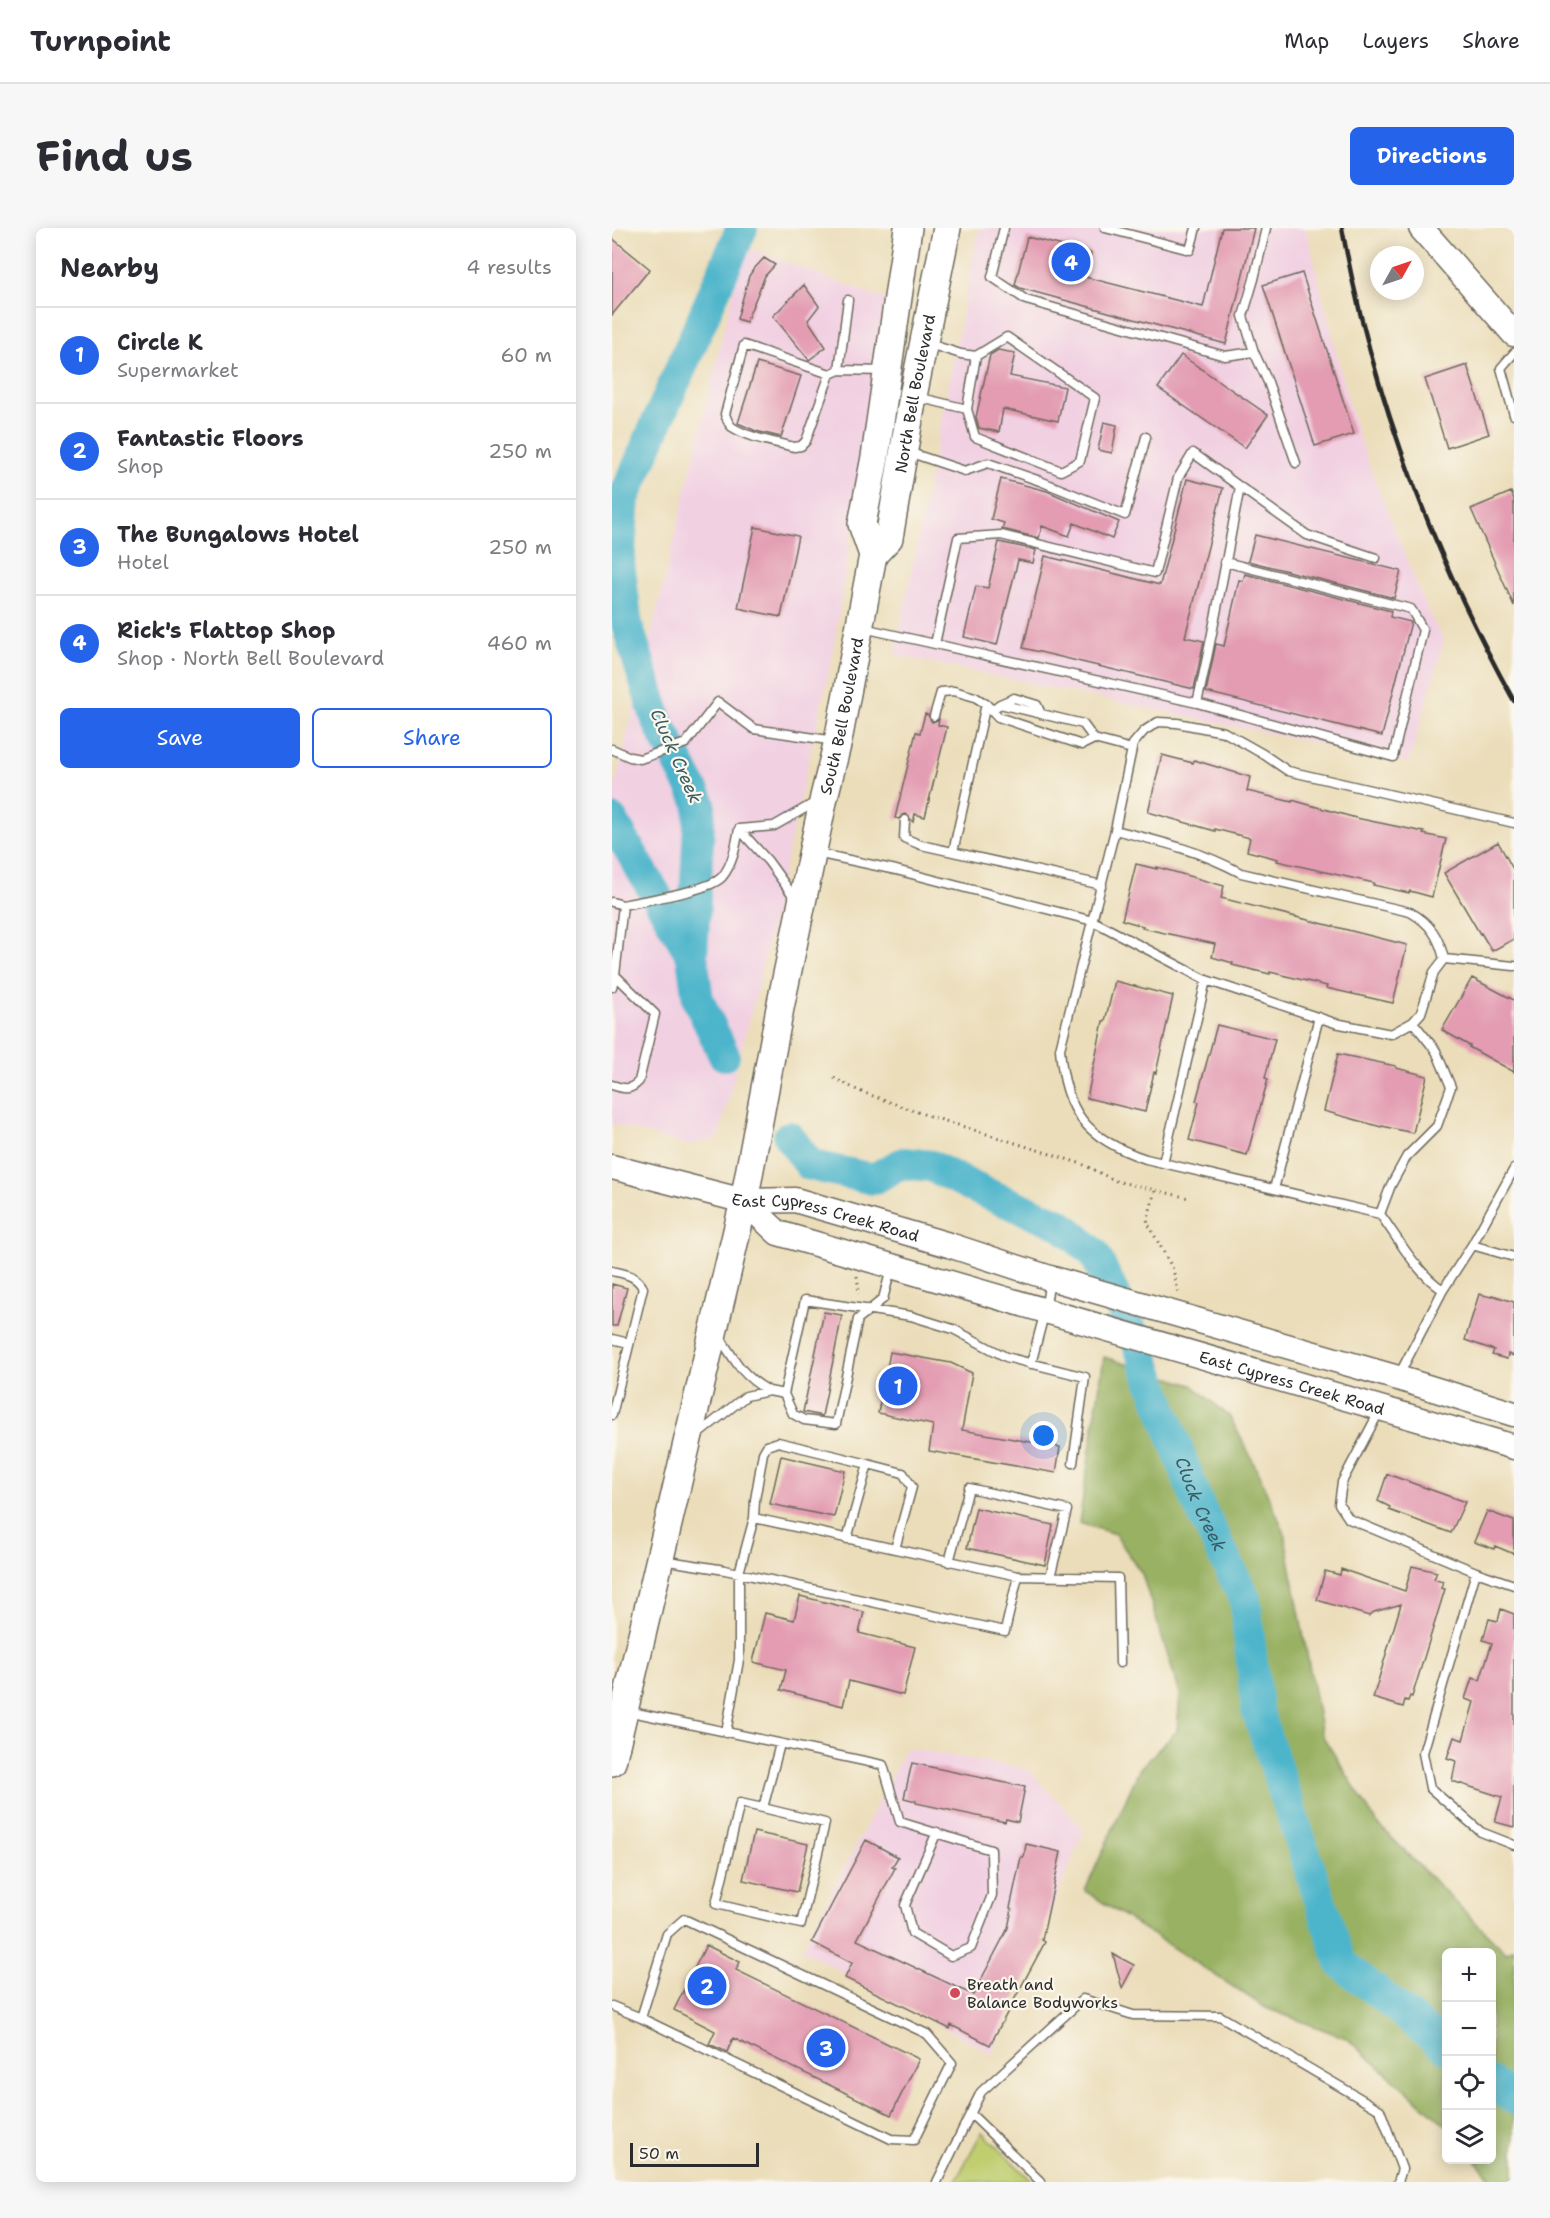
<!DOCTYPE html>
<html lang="en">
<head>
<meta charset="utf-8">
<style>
  body { margin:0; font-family:"Shantell Sans",sans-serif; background:#f7f7f7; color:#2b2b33 }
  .controls { position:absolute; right:18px; bottom:18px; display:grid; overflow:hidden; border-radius:9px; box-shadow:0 3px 15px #0003 }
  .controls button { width:54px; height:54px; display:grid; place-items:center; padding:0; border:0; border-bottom:2px solid #e1e1e2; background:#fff; color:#2b2b33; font:30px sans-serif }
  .compass { position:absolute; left:758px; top:18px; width:54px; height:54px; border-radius:50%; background:#fff; box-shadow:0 3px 15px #0003; rotate:50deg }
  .scale { position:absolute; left:18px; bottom:15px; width:129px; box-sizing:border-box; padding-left:6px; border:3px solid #2b2b2b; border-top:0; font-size:16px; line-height:21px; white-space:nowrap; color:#2b2b2b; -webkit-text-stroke:4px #fbf7ec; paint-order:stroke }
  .you { position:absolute; left:432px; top:1208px; width:21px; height:21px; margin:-15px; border:4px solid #fff; border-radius:50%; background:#1a73e8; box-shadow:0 0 0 9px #1a73e833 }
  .badge { display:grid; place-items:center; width:39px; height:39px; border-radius:50%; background:#2563eb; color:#fff; font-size:20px; font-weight:700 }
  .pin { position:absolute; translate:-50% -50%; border:3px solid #fff; box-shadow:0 2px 6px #0006 }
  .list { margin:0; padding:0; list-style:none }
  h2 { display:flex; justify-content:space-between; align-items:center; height:78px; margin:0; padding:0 24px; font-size:26px }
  h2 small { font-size:20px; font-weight:400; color:#7c7c81 }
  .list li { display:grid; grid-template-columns:39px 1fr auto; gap:18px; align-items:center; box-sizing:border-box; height:96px; padding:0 24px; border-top:2px solid #e1e1e2 }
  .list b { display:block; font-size:22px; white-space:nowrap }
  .list p { margin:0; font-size:20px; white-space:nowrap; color:#7c7c81 }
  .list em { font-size:20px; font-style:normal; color:#7c7c81 }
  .actions { display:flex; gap:12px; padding:18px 24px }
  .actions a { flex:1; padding:14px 0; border:2px solid #2563eb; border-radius:9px; text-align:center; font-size:21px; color:#2563eb }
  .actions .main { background:#2563eb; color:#fff }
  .icon { flex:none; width:33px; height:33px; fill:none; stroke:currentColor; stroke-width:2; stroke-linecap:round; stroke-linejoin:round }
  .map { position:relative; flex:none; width:902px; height:1954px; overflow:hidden; border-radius:9px }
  header { display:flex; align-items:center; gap:36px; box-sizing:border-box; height:84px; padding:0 30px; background:#fff; border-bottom:2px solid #e1e1e2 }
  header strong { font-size:28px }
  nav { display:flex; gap:33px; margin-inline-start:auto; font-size:21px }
  .intro { display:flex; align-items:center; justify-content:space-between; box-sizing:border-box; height:144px; padding:0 36px }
  h1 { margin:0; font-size:42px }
  .button { padding:15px 27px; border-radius:9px; background:#2563eb; color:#fff; font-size:21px; font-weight:700 }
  main { display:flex; gap:36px; padding:0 36px }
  aside { flex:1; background:#fff; border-radius:9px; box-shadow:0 3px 15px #0003 }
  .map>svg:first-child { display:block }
</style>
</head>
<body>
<header>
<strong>Turnpoint</strong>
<nav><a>Map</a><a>Layers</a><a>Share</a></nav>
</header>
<div class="intro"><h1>Find us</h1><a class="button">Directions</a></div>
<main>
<aside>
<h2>Nearby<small>4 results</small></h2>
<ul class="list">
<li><span class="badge">1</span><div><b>Circle K</b><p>Supermarket</p></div><em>60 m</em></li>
<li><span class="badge">2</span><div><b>Fantastic Floors</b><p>Shop</p></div><em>250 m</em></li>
<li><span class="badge">3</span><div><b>The Bungalows Hotel</b><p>Hotel</p></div><em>250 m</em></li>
<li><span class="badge">4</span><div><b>Rick's Flattop Shop</b><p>Shop · North Bell Boulevard</p></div><em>460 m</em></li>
</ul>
<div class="actions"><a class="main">Save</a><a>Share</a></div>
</aside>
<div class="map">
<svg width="902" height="1954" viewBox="0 0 902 1954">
  <rect width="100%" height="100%" fill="#fbf7ec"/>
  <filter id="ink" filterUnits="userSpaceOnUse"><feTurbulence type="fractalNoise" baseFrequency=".0167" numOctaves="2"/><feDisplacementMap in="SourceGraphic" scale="12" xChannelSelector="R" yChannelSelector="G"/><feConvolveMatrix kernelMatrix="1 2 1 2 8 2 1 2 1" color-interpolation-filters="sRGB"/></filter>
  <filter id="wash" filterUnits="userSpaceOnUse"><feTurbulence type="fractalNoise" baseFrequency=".008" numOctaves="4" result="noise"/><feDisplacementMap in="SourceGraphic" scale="24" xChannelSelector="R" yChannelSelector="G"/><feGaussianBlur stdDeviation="1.35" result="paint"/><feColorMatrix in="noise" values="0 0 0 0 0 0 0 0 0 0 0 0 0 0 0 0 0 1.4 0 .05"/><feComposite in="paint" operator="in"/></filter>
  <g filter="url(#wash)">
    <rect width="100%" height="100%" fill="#ebddb9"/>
    <path fill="#f1d0e2" d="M367,0H694L739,184L759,243L817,386L832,413L797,535L283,427Z
      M132,18L277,73L219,434L143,769L106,911L76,917L0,896V570Z
      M294,1520L416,1541L472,1602L380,1826L190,1722Z"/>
    <path fill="#c0ce70" stroke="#767c4e" stroke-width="1.5" d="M370,1904L421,1954H343Z"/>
    <path fill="#98b162" stroke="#626e46" stroke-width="1.5" d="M492,1129L580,1157L618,1189L639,1229L672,1303L710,1507L765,1595L894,1725L902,1720V1954H882L863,1932H879V1724H834V1897L734,1810L654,1780L473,1663L528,1540L565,1503L568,1466L530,1346L503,1306L467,1295Z"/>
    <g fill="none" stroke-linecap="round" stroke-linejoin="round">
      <g stroke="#4db5cb" stroke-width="32">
        <path d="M0,592L80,728"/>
        <path d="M112,827L86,772L80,728L88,576L45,492L15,397L7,335L12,270L130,0"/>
        <path id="s1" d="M177,909L198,937L261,951L291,935L319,938L371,964L448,996L482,1025L526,1116L586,1276L633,1371L645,1482L729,1735L834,1819"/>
        <path d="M879,1854L902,1871"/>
      </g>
    </g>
    <g id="blocks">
      <path fill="#e39cb2" d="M610,0H642L614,116L408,60L403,57L415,9L479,25L473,49L591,79Z
        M0,10L38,41L0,87Z
        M152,30L163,37L153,48L134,94L125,91L137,48L141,42Z
        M690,45L742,206L703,218L651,57Z
        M192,57L207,78L196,92L214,119L197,132L161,88Z
        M386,122L403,125L398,148L453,159L446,193L391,181L387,204L367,200L364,189L378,127Z
        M569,127L656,187L633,220L546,160Z
        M145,135L189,148L169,209L144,203L126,195Z
        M855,137L877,206L835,220L813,151Z
        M492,194L505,197L500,225L486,222Z
        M389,251L435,263L507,294L500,311L462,295L457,308L430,298L427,310L390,301L392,295L379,291Z
        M575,251L611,260L573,409L592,413L582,461L411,420L433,328L548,357Z
        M899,264L902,271V378L859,281Z
        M143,299L186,308L169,389L126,380Z
        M643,307L789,343L782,370L636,333Z
        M387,314L424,322L421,335L406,332L385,417L352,409L364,358L376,360Z
        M633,346L779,383L778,389L799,394L770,508L594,464L604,416L612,418L627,352L631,353Z
        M313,486L316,487L320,494L327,491L326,497L335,499L313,589L303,586L301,594L294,586L290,587L287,591L283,590L304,504L308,505Z
        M550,527L581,535L582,532L638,549L635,563L680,574V572L744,590L812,604L811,606L834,611L820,669L798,663L797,665L761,657L762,655L665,633L666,631L635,623L638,610L603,601V603L536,584Z
        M886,614L902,643V711L880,723L869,705L868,706L832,645Z
        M524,636L545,641V639L612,658L609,670L795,717L781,775L714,760L715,758L658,744V746L620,737L621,735L600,729L603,716L530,700L531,698L510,692Z
        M860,750L902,772V844L857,819L858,818L830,802Z
        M503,753L561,768L544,845L542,844L533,884L475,870L491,793H493Z
        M605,797L663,811L653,850L656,851L635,927L577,912L587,874L584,873Z
        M726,826L784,838V840L815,848L801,905L770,898L769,899L712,883Z
        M0,1056L15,1060L5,1098H0Z
        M867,1066L879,1069L880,1067L902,1074V1128L896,1126L895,1131L880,1127L882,1122L853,1112Z
        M212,1084L230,1087L210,1188L191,1184Z
        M278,1124L339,1135L360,1145L350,1202L448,1219L444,1245L317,1223L321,1197L266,1185L270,1164L264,1162L268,1145L274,1146Z
        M169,1228L233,1243L222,1289L158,1276Z
        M775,1246L853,1274L839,1305L777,1282L778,1279L766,1273Z
        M364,1280L441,1297L433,1337L355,1320Z
        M875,1283L902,1293V1326L883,1318L882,1321L862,1314Z
        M800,1338L825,1344L822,1351L831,1354L829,1360L833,1361L800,1469L798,1468L796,1473L793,1472L791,1479L761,1470L789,1376L762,1384L757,1388L705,1372L713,1343L728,1347L729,1341L793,1363Z
        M188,1368L252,1384L247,1405L303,1419L291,1467L237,1453L231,1478L169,1462L174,1442L141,1434L153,1385L182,1392Z
        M889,1381L902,1386V1599L883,1594L890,1569L840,1553L844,1533L835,1530L842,1509L851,1512L862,1474L853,1471L860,1450L868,1452L880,1415L871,1412L877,1391L886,1393Z
        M300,1535L413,1559L406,1594L394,1591L393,1594L304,1575V1573L292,1570Z
        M142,1604L196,1616L185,1664L131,1652Z
        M254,1612L286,1629L280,1639L283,1640L245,1712L361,1767L396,1700L400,1681L398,1680L409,1629H412L414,1616L449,1624L430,1712L433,1714L378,1817L339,1797L338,1801L233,1750L240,1735L200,1714Z
        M94,1717L128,1734L124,1742L307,1831L279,1887L121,1810L115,1824L97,1816L103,1803L62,1782Z
        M501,1726L522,1737L510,1760Z"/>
    </g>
  </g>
  <g filter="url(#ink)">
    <use href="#blocks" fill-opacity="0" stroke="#6e695d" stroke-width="1.5"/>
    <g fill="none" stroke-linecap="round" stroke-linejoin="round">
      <g stroke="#6e695d" stroke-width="11">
        <path id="lane" d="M392,0L380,49L414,72L613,128L642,124L631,88L642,51L654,0
          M493,0L578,22L584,0
          M642,124L656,154L684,235
          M902,125L889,140L902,187
          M227,142L236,72
          M218,146L132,117L113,186C115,191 116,196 120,199C137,210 163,214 182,219L189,218L194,213L218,146L227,142L272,143
          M305,169L355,181L363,209L449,243L468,233L483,170L395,109L364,128L349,126L314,115
          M355,181L364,128
          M296,224L353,243L376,235L428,253L513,287L534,209
          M628,259L695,307L764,330
          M251,400L323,416L346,310L389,307L543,345L566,250L581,225L628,259C614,331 602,403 585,475L781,529L811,402L799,381L613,334
          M323,416L585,475
          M388,476L402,470L425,477L429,486
          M380,482L388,476L471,496L482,511L520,521
          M322,488L329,464L342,463L363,469L374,476L386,489L470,517L482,511
          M0,521L18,529L28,531L74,515L106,474L142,501L223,513
          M293,592L292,610L309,617L490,657
          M341,624L374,476
          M204,625L284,642L481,693L594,752L723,795L779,806L801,794L809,785L822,744L832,731C827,709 818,695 798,684L629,645C589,623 547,613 503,602
          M185,673L156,633L127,601L162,598L204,574
          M0,674L11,677C33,672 97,663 110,649C121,636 124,617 127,601
          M832,731L902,738
          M3,747L11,677
          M0,759L3,747L43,786L27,853C18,863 12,861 0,857
          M801,794L824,823L839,859L825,898L795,928L779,957L768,986L534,931C474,911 453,884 448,821L503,602L521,516L532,503L546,494L565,495L612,504L651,526L676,543L902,595
          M551,935L594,752
          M662,961L707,789
          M768,986C787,1012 804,1044 831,1062
          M860,1017L902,1029
          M0,1043C13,1046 24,1047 31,1060L0,1187
          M0,1111L17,1115
          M419,1136L433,1083L438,1051
          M787,1147L831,1062L860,1017L902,941
          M157,1163L172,1166L181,1186L192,1192L224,1196L246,1091L271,1071L279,1041
          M172,1166L193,1072L299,1088L341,1101L394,1129L473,1149L461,1235
          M768,1182L730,1254L727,1276L737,1291L864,1344L902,1357
          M85,1207L134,1168L157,1163C130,1148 122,1132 106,1106
          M142,1290L406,1348L506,1350L508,1435
          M235,1311L256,1236L291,1245L300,1259L283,1321
          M50,1332L113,1342L393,1403L406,1348
          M337,1334L357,1260L455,1282L438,1349
          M864,1344L811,1525L818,1560L869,1604L902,1617
          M15,1483L271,1537L288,1594L379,1622L380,1667L359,1720L339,1728L300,1705L293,1677L325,1604
          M114,1505L127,1432V1345L142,1290L143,1272L151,1225L155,1218L166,1214L256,1236
          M151,1580L213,1595L189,1696L104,1676L128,1575L151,1580L168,1516
          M0,1778L29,1790L279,1911L302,1912L340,1835L315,1806L72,1691L55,1706L29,1790
          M359,1886L429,1954
          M325,1954L369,1864L471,1771L521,1787L608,1788L768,1882L790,1941L786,1954"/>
      </g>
      <g stroke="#6e695d" stroke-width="27">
        <g id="secondary">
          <path d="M809,0L902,106"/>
          <path id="s2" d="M0,939L132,973L183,972L337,1017L438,1050L786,1150L902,1186"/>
          <path id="s3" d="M132,973L166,1005L902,1219"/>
        </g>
      </g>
      <g stroke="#6e695d" stroke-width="30">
        <g id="primary">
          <path id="s4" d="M261,327L277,310L301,168L335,0"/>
          <path id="s5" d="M0,1534L132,973L168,780L212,569L226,513L261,327L250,296L263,229L296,0"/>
        </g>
      </g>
      <path stroke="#6e695d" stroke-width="3" stroke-dasharray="1.5 4.5" stroke-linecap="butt" d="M222,850L247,863L308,885L470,936L504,953L577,970
        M543,963L535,994L561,1041L567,1067
        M245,1048L247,1066"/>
      <use href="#lane" stroke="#fff" stroke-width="8"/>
      <use href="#secondary" stroke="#fff" stroke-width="24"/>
      <use href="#primary" stroke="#fff" stroke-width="27"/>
      <path stroke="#2b2b2b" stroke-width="4.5" d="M730,0C760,166 821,326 902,473"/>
    </g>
  </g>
  <circle fill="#d1495b" stroke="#fbf7ec" stroke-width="2" cx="343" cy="1765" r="6"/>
  <g text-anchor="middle" stroke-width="4.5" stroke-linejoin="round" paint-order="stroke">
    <g font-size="16" fill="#2b2b2b" stroke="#fbf7ec">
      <text dy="6" stroke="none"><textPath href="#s4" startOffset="170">North Bell Boulevard</textPath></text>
      <text dy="6" stroke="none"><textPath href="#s5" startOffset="1071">South Bell Boulevard</textPath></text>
      <text dy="6" stroke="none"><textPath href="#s2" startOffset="220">East Cypress Creek Road</textPath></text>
      <text dy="6" stroke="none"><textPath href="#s3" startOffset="582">East Cypress Creek Road</textPath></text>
    </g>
    <g font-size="16" fill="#2b2b2b" stroke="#fbf7ec" text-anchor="start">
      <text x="355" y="1762">Breath and<tspan x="355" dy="18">Balance Bodyworks</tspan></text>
    </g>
    <g font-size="18" font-style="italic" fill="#375b63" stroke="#fbf7ec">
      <text transform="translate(64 528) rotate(66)" y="6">Cluck Creek</text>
      <text dy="6" stroke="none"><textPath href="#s1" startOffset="621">Cluck Creek</textPath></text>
    </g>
  </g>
</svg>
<div class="controls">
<button>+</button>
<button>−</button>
<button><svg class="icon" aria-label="locate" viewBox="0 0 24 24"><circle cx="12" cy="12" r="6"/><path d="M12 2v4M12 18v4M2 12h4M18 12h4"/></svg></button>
<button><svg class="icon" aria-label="layers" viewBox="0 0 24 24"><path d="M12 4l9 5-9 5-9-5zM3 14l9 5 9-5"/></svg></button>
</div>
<svg class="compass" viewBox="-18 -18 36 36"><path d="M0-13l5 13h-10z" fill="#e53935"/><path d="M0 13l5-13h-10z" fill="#7c7c81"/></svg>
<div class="scale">50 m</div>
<div class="you"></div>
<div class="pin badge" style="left:286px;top:1158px">1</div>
<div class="pin badge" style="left:95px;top:1758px">2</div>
<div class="pin badge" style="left:214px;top:1820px">3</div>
<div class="pin badge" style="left:459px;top:34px">4</div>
</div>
</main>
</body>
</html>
